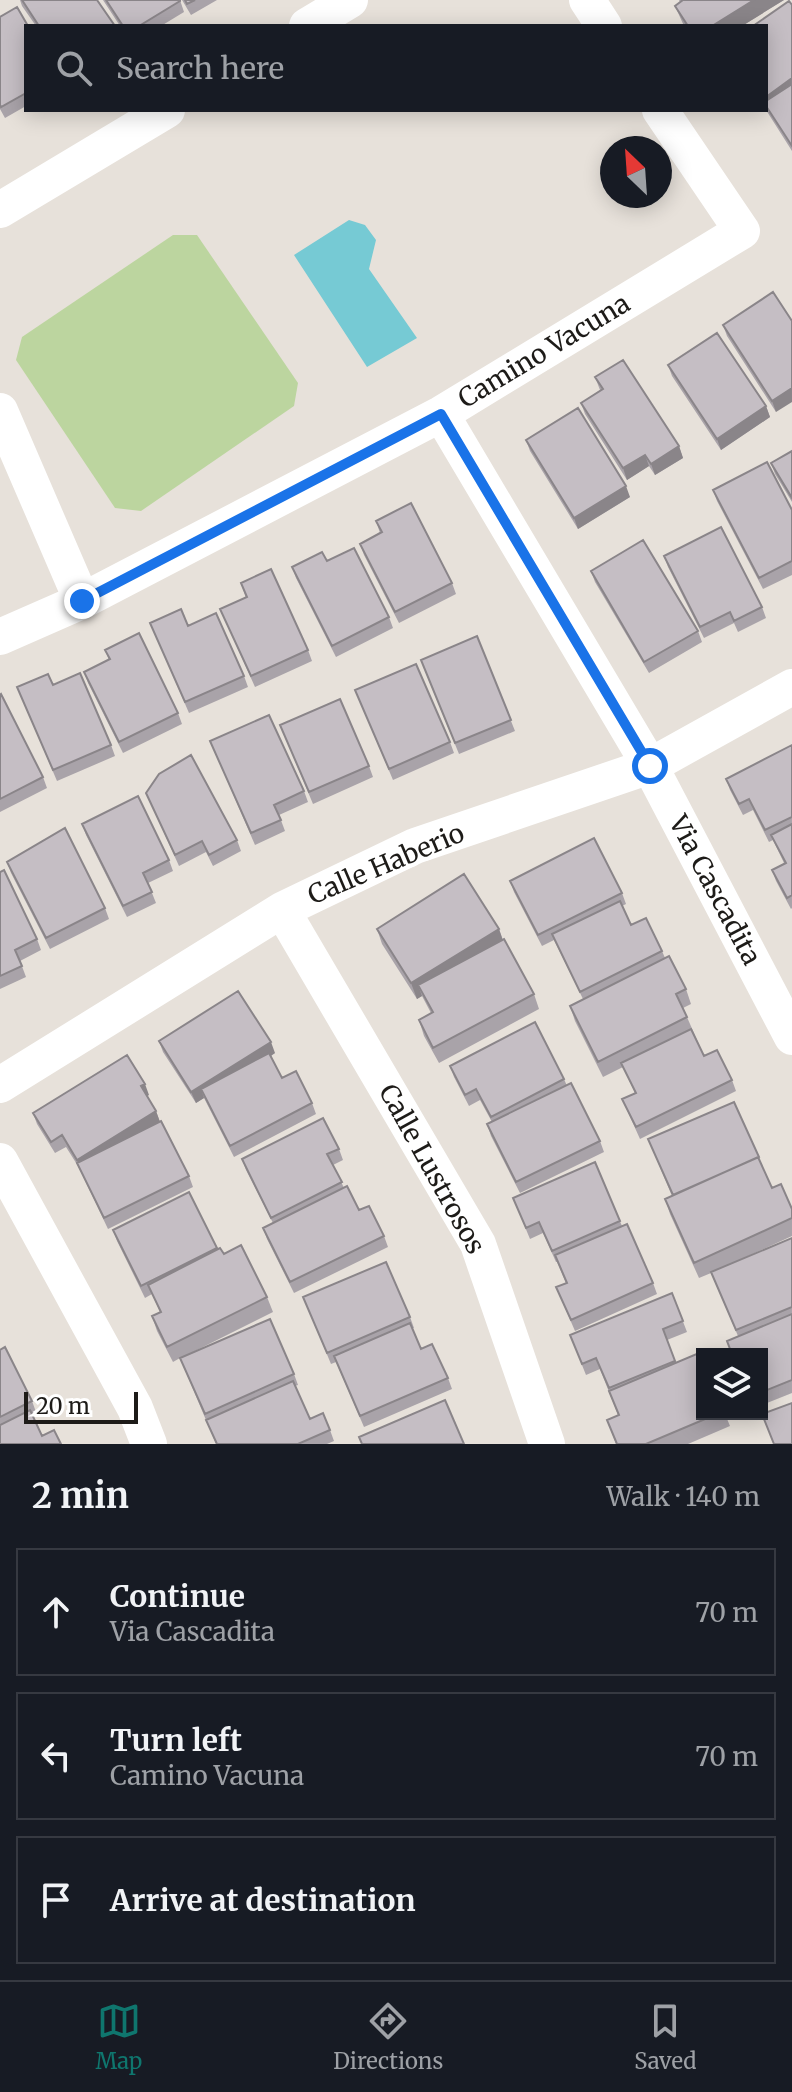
<!DOCTYPE html>
<html lang="en">
<head>
<meta charset="utf-8">
<style>
  body { margin:0; font-family:Merriweather,serif; background:#242831; color:#f1f3f6 }
  .controls { position:absolute; right:24px; bottom:24px; display:grid; overflow:hidden; border-radius:0px; box-shadow:0 4px 20px #0003 }
  .controls button { width:72px; height:72px; display:grid; place-items:center; padding:0; border:0; border-bottom:2px solid #363941; background:#171b24; color:#f1f3f6; font:40px sans-serif }
  .compass { position:absolute; left:600px; top:136px; width:72px; height:72px; border-radius:50%; background:#171b24; box-shadow:0 4px 20px #0003; rotate:335deg }
  .scale { position:absolute; left:24px; bottom:20px; width:114px; box-sizing:border-box; padding-left:8px; border:4px solid #1d1b18; border-top:0; font-size:22px; line-height:28px; white-space:nowrap; color:#1d1b18; -webkit-text-stroke:6px #fff; paint-order:stroke }
  .stop { position:absolute; width:24px; height:24px; margin:-18px; border:6px solid #1a73e8; border-radius:50%; background:#fff }
  .stop.end { background:#1a73e8; border-color:#fff; box-shadow:0 2px 8px #0008 }
  .list { margin:0; padding:0; list-style:none }
  h2 { display:flex; justify-content:space-between; align-items:center; height:104px; margin:0; padding:0 32px; font-size:34px }
  h2 small { font-size:26px; font-weight:400; color:#9ea1a6 }
  .list li { display:grid; grid-template-columns:52px 1fr auto; gap:24px; align-items:center; box-sizing:border-box; height:128px; margin:0 16px 16px; padding:0 16px; border:2px solid #363941; border-radius:0px }
  .list b { display:block; font-size:30px; white-space:nowrap }
  .list p { margin:0; font-size:26px; white-space:nowrap; color:#9ea1a6 }
  .list em { font-size:26px; font-style:normal; color:#9ea1a6 }
  .icon { flex:none; width:44px; height:44px; fill:none; stroke:currentColor; stroke-width:2; stroke-linecap:round; stroke-linejoin:round }
  .map { position:relative; flex:none; width:792px; height:1444px; overflow:hidden }
  .search { position:absolute; background:#171b24; box-shadow:0 4px 20px #0003; left:24px; right:24px; top:24px; height:88px; display:flex; align-items:center; gap:20px; box-sizing:border-box; padding:0 28px; border-radius:0px; color:#9ea1a6; font-size:30px }
  .sheet { height:536px; background:#171b24 }
  nav { display:flex; justify-content:space-around; align-items:center; box-sizing:border-box; height:112px; border-top:2px solid #363941; background:#171b24; font-size:22px; color:#9ea1a6 }
  nav a { display:grid; justify-items:center; gap:4px }
  nav .on { color:#0f766e }
  .map>svg:first-child { display:block }
</style>
</head>
<body>
<div class="map">
<svg width="792" height="1444" viewBox="0 0 792 1444">
  <rect width="100%" height="100%" fill="#e7e1da"/>
  <path fill="#bcd59f" d="M173,235H197L298,383L294,406L141,511L115,508L16,360L22,337Z"/>
  <path fill="#76cad4" d="M349,220L365,225L376,240L369,269L417,338L367,367L294,255Z"/>
  <g fill="none" stroke-linecap="round" stroke-linejoin="round">
    <path stroke="#fff" stroke-width="36" d="M587,0L604,26
      M307,26L350,0
      M0,210L167,110
      M0,411L82,601
      M441,414L650,766L792,1037
      M0,637L82,601L441,414L742,231L660,110
      M282,910L478,1244L547,1444
      M0,1085L282,910L415,846L650,766L792,687
      M0,1161L135,1408L149,1444"/>
  </g>
  <path fill="#a9a3a9" d="M20,0H97L115,26H36L22,6Z
    M103,0H180L184,12L161,26H120Z
    M182,0H217L191,15Z
    M679,0H784L742,26H684L675,6L680,2Z
    M792,5V151L766,110V26Z
    M0,17L26,26V106L5,118L0,109Z
    M792,321L776,412L727,336L723,325Z
    M668,365L766,406L770,417L721,450L672,376Z
    M595,377L679,446L683,458L655,475L649,466L627,480L585,414L581,403L600,390Z
    M526,440L630,497L578,529L530,451Z
    M792,451V502L775,474L771,463Z
    M713,490L792,510V575L763,589L717,501Z
    M376,521L452,583L456,594L399,623L364,555L360,544L380,533Z
    M664,556L762,607L766,618L738,632L734,623L704,638L668,567Z
    M327,561L389,617L393,628L336,657L296,578L292,567Z
    M591,571L698,631L702,642L649,673L595,582Z
    M241,583L308,650L312,661L255,687L220,609L246,598Z
    M150,623L188,626L244,676L248,687L189,713Z
    M477,636L515,731L459,754L425,671Z
    M105,650L178,713L182,724L123,753L88,683L84,672L109,660Z
    M53,685L111,745L115,756L57,781L17,687Z
    M355,690L450,742L454,753L393,780Z
    M0,695L43,777L47,788L0,812Z
    M280,725L369,766L373,777L313,804Z
    M210,741L304,791L308,802L279,815L285,831L255,845Z
    M792,745V908L791,909L776,881L772,870L784,863L773,840L769,842L753,810L743,815L730,790L726,779Z
    M146,793L237,840L241,851L213,866L206,852L179,866Z
    M82,824L169,860L173,871L148,883L156,903L127,917L86,835Z
    M7,862L105,908L109,919L50,949L11,873Z
    M0,872L37,939L41,950L20,961L26,977L0,989Z
    M510,881L622,893L626,904L622,906L631,925L662,951L665,958L686,989L691,1004L683,1008L704,1056L732,1080L736,1091L640,1139L622,1099L635,1093L623,1067L603,1077L575,1021L570,1006L583,999L554,940L542,946L514,892Z
    M377,929H499L503,940L534,994L539,1009L439,1063L424,1036L419,1020L431,1013L422,996L417,999L382,944Z
    M159,1041L275,1053L271,1056L282,1078L312,1103L316,1114L234,1157L204,1098L196,1103L163,1052Z
    M450,1066L564,1079L567,1086L600,1141L604,1152L520,1193L491,1136L487,1124L492,1122L480,1100L469,1106L454,1077Z
    M149,1095L147,1096L156,1111L160,1122L189,1176L193,1187L108,1229L78,1166L66,1147L55,1153L37,1124L33,1113Z
    M648,1139L772,1188L792,1209V1236L722,1268L792,1238V1393L762,1405V1354L738,1336L711,1273L699,1278L670,1214L665,1199L672,1196Z
    M339,1149L343,1160L333,1165L344,1188L359,1210L384,1236L388,1247L294,1293L267,1239L263,1228L273,1223L246,1170L242,1159Z
    M595,1162L622,1226L653,1283L657,1294L575,1331L556,1287L566,1283L557,1262H556L543,1233L530,1239L513,1198Z
    M189,1192L218,1249L267,1297L273,1312L181,1358L294,1374L298,1385L295,1386L310,1419L330,1430L334,1441L327,1444H216L180,1358L173,1362L157,1331L152,1316L160,1312L152,1294L145,1298L117,1241L113,1230Z
    M672,1293L687,1332L667,1340L676,1363L702,1414H725L730,1426L688,1444H616L607,1420L618,1415L600,1369L586,1375L570,1335Z
    M303,1297L410,1317L414,1328H412L421,1349L448,1378L452,1389L364,1427L336,1362L331,1364Z
    M0,1350L32,1401L36,1412L31,1414L42,1436L0,1444Z"/>
  <path fill="#8a8589" d="M754,0H784L742,26H712Z
    M792,78V92L770,108L766,97Z
    M792,388V402L776,412L772,401Z
    M766,406L770,417L721,450L717,439Z
    M679,446L683,458L655,475L651,464Z
    M645,455L649,466L627,480L623,468Z
    M626,486L630,497L578,529L574,518Z
    M499,929L504,944L418,985L422,996L417,999L411,983Z
    M271,1042L275,1053L205,1097L201,1089L204,1098L196,1103L191,1092Z
    M145,1084L149,1095L145,1097L141,1086Z
    M156,1111L160,1122L81,1171L77,1160Z"/>
  <path fill="#c5bec4" stroke="#8a8589" stroke-width="2" d="M22,0H97L115,26H39Z
    M106,0H180V1L139,26H123Z
    M185,0H195L187,4Z
    M683,0H754L712,26H688L675,6Z
    M789,1L792,5V78L766,97V26H753Z
    M17,7L28,26H26V93L1,107L0,105V17Z
    M792,84V146L766,106V101Z
    M773,292L792,321V388L772,401L723,325Z
    M717,333L766,406L717,439L668,365Z
    M623,360L679,446L651,464L645,455L623,468L581,403L603,389L595,377Z
    M578,408L626,486L574,518L526,440Z
    M792,451V498L771,463Z
    M767,462L792,510V561L759,578L713,490Z
    M411,503L452,583L395,612L360,544L382,532L376,521Z
    M721,527L762,607L734,621L730,612L700,627L664,556Z
    M643,540L698,631L644,662L591,571Z
    M354,548L389,617L332,646L292,567L322,552L327,561Z
    M271,569L308,650L251,676L220,609L247,597L241,583Z
    M181,609L188,626L216,613L244,676L185,702L150,623Z
    M139,633L178,713L119,742L84,672L110,659L105,650Z
    M477,636L511,720L455,743L421,660Z
    M416,664L450,742L389,769L355,690Z
    M80,673L111,745L53,770L17,687L48,674L53,685Z
    M1,694L43,777L0,799V695Z
    M340,699L369,766L309,792L280,725Z
    M269,715L304,791L274,805L281,820L251,833L210,741Z
    M792,745V817L765,830L749,799L739,804L726,779Z
    M191,755L237,840L209,855L202,841L175,855L146,793L159,774Z
    M138,796L169,860L143,873L152,892L123,906L82,824Z
    M792,824V895L787,898L772,870L786,863L771,835Z
    M65,828L105,908L46,938L7,862Z
    M594,838L622,893L538,935L510,881Z
    M4,870L37,939L15,950L22,966L0,976V872Z
    M464,874L499,929L411,983L377,929Z
    M620,901L631,925L646,918L662,951L580,992L552,934Z
    M504,939L534,994L433,1048L419,1020L433,1012L418,985Z
    M669,956L686,989L676,994L687,1017L598,1062L570,1006Z
    M238,991L271,1042L191,1092L159,1041Z
    M535,1022L564,1079L491,1117L476,1089L465,1095L450,1066Z
    M691,1029L704,1056L717,1050L732,1080L636,1127L622,1099L636,1093L621,1063Z
    M269,1053L282,1078L296,1071L312,1103L230,1146L201,1089Z
    M127,1055L145,1084L141,1086L156,1111L77,1160L62,1135L51,1142L33,1113Z
    M571,1083L600,1141L516,1182L487,1124Z
    M734,1102L759,1157L673,1195L648,1139Z
    M323,1118L339,1149L327,1154L342,1182L271,1218L242,1159Z
    M161,1121L189,1176L104,1218L77,1163Z
    M758,1157L772,1188L781,1184L792,1209V1218L694,1263L665,1199Z
    M595,1162L620,1221L552,1251L539,1222L526,1228L513,1198Z
    M347,1186L359,1210L369,1206L384,1236L290,1282L263,1228Z
    M189,1192L217,1248L141,1286L113,1230Z
    M627,1224L653,1283L571,1320L556,1287L567,1283L555,1255Z
    M792,1238V1307L736,1330L711,1272Z
    M241,1245L267,1297L167,1347L152,1316L161,1312L148,1285L220,1248L224,1254Z
    M386,1262L410,1317L327,1353L303,1297Z
    M672,1293L683,1321L663,1329L675,1361L609,1388L596,1358L582,1364L570,1335Z
    M792,1314V1380L762,1392V1354H732L727,1341Z
    M270,1319L294,1374L205,1414L180,1358Z
    M410,1323L421,1349L432,1344L448,1378L360,1416L334,1356Z
    M5,1347L32,1401L0,1417V1350Z
    M699,1353L702,1359V1414H717L646,1444H617L607,1420L619,1415L609,1391Z
    M293,1381L310,1419L323,1413L330,1430L298,1444H217L206,1420Z
    M445,1400L464,1444H362L359,1437Z
    M792,1403V1444H774L762,1414Z
    M30,1410L42,1436L54,1430L61,1444H0V1425Z"/>
  <g fill="none" stroke-linecap="round" stroke-linejoin="round">
    <path stroke="#1a73e8" stroke-width="10" d="M82,601L441,414L650,766"/>
  </g>
  <g text-anchor="middle" stroke-width="8" stroke-linejoin="round" paint-order="stroke">
    <g font-size="26" fill="#1d1b18" stroke="#fff">
      <text transform="translate(544 351) rotate(-31)" y="9">Camino Vacuna</text>
      <text transform="translate(386 864) rotate(-23)" y="9">Calle Haberio</text>
      <text transform="translate(715 890) rotate(62)" y="9">Via Cascadita</text>
      <text transform="translate(432 1169) rotate(61)" y="9">Calle Lustrosos</text>
    </g>
  </g>
</svg>
<div class="controls">
<button><svg class="icon" aria-label="layers" viewBox="0 0 24 24"><path d="M12 4l9 5-9 5-9-5zM3 14l9 5 9-5"/></svg></button>
</div>
<svg class="compass" viewBox="-18 -18 36 36"><path d="M0-13l5 13h-10z" fill="#e53935"/><path d="M0 13l5-13h-10z" fill="#9ea1a6"/></svg>
<div class="scale">20 m</div>
<div class="stop" style="left:650px;top:766px"></div>
<div class="stop end" style="left:82px;top:601px"></div>
<div class="search"><svg class="icon" aria-label="search" viewBox="0 0 24 24"><circle cx="10" cy="10" r="6"/><path d="M15 15l6 6"/></svg>Search here</div>
</div>
<section class="sheet">
<h2>2 min<small>Walk · 140 m</small></h2>
<ul class="list">
<li><svg class="icon" aria-label="ahead" viewBox="0 0 24 24"><path d="M12 20V5M6 11l6-6 6 6"/></svg><div><b>Continue</b><p>Via Cascadita</p></div><em>70 m</em></li>
<li><svg class="icon" aria-label="left" viewBox="0 0 24 24"><path d="M17 20v-9H6M10 6l-5 5 5 5"/></svg><div><b>Turn left</b><p>Camino Vacuna</p></div><em>70 m</em></li>
<li><svg class="icon" aria-label="arrive" viewBox="0 0 24 24"><path d="M6 21V4h12l-3 4 3 4H6"/></svg><div><b>Arrive at destination</b></div></li>
</ul>
</section>
<nav>
<a class="on"><svg class="icon" aria-label="map" viewBox="0 0 24 24"><path d="M3 6l6-2 6 2 6-2v14l-6 2-6-2-6 2zM9 4v14M15 6v14"/></svg>Map</a>
<a><svg class="icon" aria-label="directions" viewBox="0 0 24 24"><path d="M12 3l9 9-9 9-9-9zM9 14v-3h6M13 9l2 2-2 2"/></svg>Directions</a>
<a><svg class="icon" aria-label="saved" viewBox="0 0 24 24"><path d="M7 4h10v16l-5-4-5 4z"/></svg>Saved</a>
</nav>
</body>
</html>
